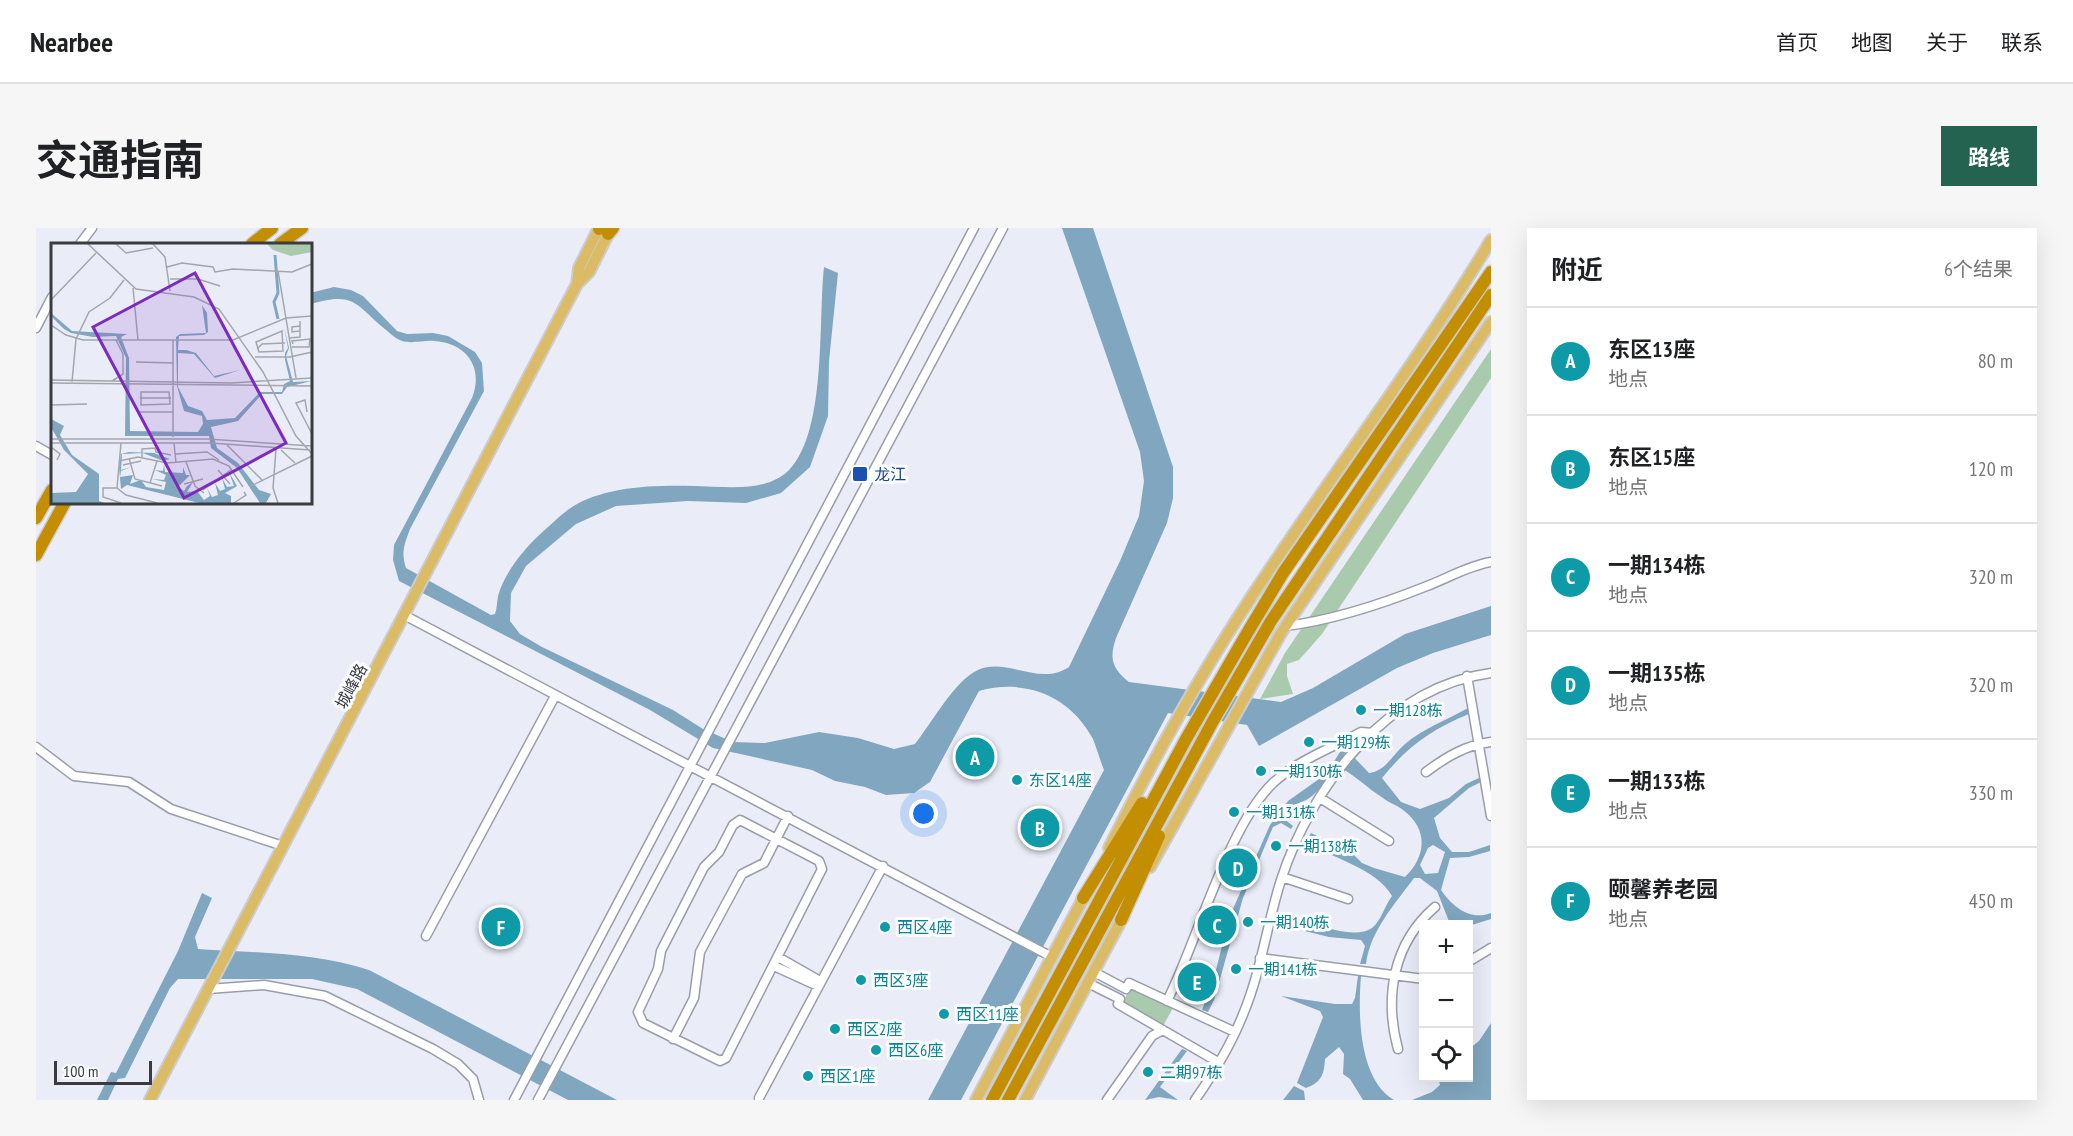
<!DOCTYPE html>
<html lang="zh">
<head>
<meta charset="utf-8">
<style>
  body { margin:0; font-family:"PT Sans Narrow","Noto Sans SC",sans-serif; background:#f6f6f6; color:#202124 }
  .controls { position:absolute; right:18px; bottom:18px; display:grid; overflow:hidden; border-radius:0px; box-shadow:0 6px 24px #0002 }
  .controls button { width:54px; height:54px; display:grid; place-items:center; padding:0; border:0; border-bottom:2px solid #e0e0e0; background:#fff; color:#202124; font:30px sans-serif }
  .scale { position:absolute; left:18px; bottom:15px; width:98px; box-sizing:border-box; padding-left:6px; border:3px solid #3b3c40; border-top:0; font-size:16px; line-height:21px; white-space:nowrap; color:#3b3c40; -webkit-text-stroke:4px #fafbfd; paint-order:stroke }
  .you { position:absolute; left:888px; top:586px; width:21px; height:21px; margin:-15px; border:4px solid #fff; border-radius:50%; background:#1a73e8; box-shadow:0 0 0 9px #1a73e833 }
  .badge { display:grid; place-items:center; width:39px; height:39px; border-radius:50%; background:#236350; color:#fff; font-size:20px; font-weight:700 }
  .pin { position:absolute; translate:-50% -50%; border:3px solid #fff; box-shadow:0 2px 6px #0006 }
  .list { margin:0; padding:0; list-style:none }
  h2 { display:flex; justify-content:space-between; align-items:center; height:78px; margin:0; padding:0 24px; font-size:26px }
  h2 small { font-size:20px; font-weight:400; color:#757577 }
  .list li { display:grid; grid-template-columns:39px 1fr auto; gap:18px; align-items:center; box-sizing:border-box; height:108px; padding:0 24px; border-top:2px solid #e0e0e0 }
  .list b { display:block; font-size:22px; white-space:nowrap }
  .list p { margin:0; font-size:20px; white-space:nowrap; color:#757577 }
  .list em { font-size:20px; font-style:normal; color:#757577 }
  .icon { flex:none; width:33px; height:33px; fill:none; stroke:currentColor; stroke-width:2; stroke-linecap:round; stroke-linejoin:round }
  .map { position:relative; flex:none; width:1455px; height:872px; overflow:hidden; border-radius:0px }
  header { display:flex; align-items:center; gap:36px; box-sizing:border-box; height:84px; padding:0 30px; background:#fff; border-bottom:2px solid #e0e0e0 }
  header strong { font-size:28px }
  nav { display:flex; gap:33px; margin-inline-start:auto; font-size:21px }
  .intro { display:flex; align-items:center; justify-content:space-between; box-sizing:border-box; height:144px; padding:0 36px }
  h1 { margin:0; font-size:42px }
  .button { padding:15px 27px; border-radius:0px; background:#236350; color:#fff; font-size:21px; font-weight:700 }
  main { display:flex; gap:36px; padding:0 36px }
  aside { flex:1; background:#fff; border-radius:0px; box-shadow:0 6px 24px #0002 }
  .map>svg:first-child { display:block }
</style>
</head>
<body>
<header>
<strong>Nearbee</strong>
<nav><a>首页</a><a>地图</a><a>关于</a><a>联系</a></nav>
</header>
<div class="intro"><h1>交通指南</h1><a class="button">路线</a></div>
<main>
<div class="map">
<svg width="1455" height="872" viewBox="0 0 1455 872">
  <rect width="100%" height="100%" fill="#eaedf8"/>
  <path fill="#aacaad" d="M1455,121V150L1286,406L1263,432L1251,436V448L1257,466L1224,471L1249,425Z
    M1094,760L1137,780L1127,798L1087,775Z"/>
  <path fill="#80a7bf" fill-rule="evenodd" d="M1026,0H1057L1137,239V270L1131,295L1080,410C1073,431 1076,440 1093,454L1245,474L1277,460L1369,406L1455,378V407L1397,425L1361,440L1223,518L1211,497L1132,485L925,872H892L1068,542C1064,532 1061,521 1057,511C1034,468 990,450 943,463L894,554L878,565L850,567L829,559L799,553L776,542L677,520L614,482L363,353L357,332L358,317L436,170C448,140 431,115 398,113C388,112 376,116 366,113C360,111 355,106 350,102C319,77 320,63 275,76L274,65L298,59L315,62L327,68L361,103L371,106L397,105L412,108L439,124L446,135L448,163L374,301C368,317 365,325 370,340L455,387L459,386C461,380 461,374 462,368C468,347 484,326 499,311C510,301 521,290 533,281C566,258 618,257 657,258C687,258 729,266 753,242C791,203 782,93 788,39L802,45L793,133L792,188L774,239L745,265L710,275L652,273L580,278L540,296L490,338L475,365L474,393L484,406L506,419L637,482L667,501L697,514L729,515L783,504L822,510L858,521L879,516C895,496 919,452 942,442C971,429 1004,459 1033,439L1084,333L1103,288L1108,253L1104,224Z
    M1432,480L1433,486C1396,501 1371,519 1346,550L1365,574L1384,581L1413,570L1430,556L1445,549V554L1433,560L1398,590L1404,610L1416,624H1433L1454,617V623L1433,629L1414,630L1405,662C1417,679 1434,693 1455,685V691L1436,697L1414,696L1401,663L1384,650H1378C1359,676 1334,703 1330,736H1324L1329,718L1325,712L1293,709L1240,696L1244,685C1266,691 1316,714 1336,700C1345,693 1349,677 1356,668C1341,641 1295,629 1270,615L1275,605L1316,625L1326,635L1338,640L1369,649C1390,629 1393,601 1367,582C1361,577 1353,575 1347,570C1331,560 1318,546 1301,538C1293,548 1286,560 1276,568C1266,577 1254,573 1247,590L1257,598L1255,601L1245,595L1237,599L1207,670L1178,772L1172,784L1166,782L1177,754L1193,690L1234,597L1252,573L1290,546L1304,524L1311,522L1333,545C1350,543 1357,526 1369,516C1388,500 1411,492 1432,480ZM1397,617L1409,624L1402,645L1389,646L1384,637L1392,620Z
    M166,665L176,670L159,709L162,721C221,725 276,724 333,742L581,872H532L321,761L276,751H142L134,760L89,850L82,851L72,872H61L75,844L80,845L142,723Z
    M1322,748H1325C1322,784 1322,851 1358,872H1327L1314,851L1307,846L1308,826L1303,819L1289,831C1288,846 1286,854 1270,860L1261,855L1287,789L1284,783L1245,768L1299,776H1316L1319,770Z
    M1455,795V872H1376L1396,864L1404,857L1402,850H1432L1433,821L1443,813Z
    M1146,821L1151,823L1124,859L1142,872L1123,869L1109,872Z
    M1258,858L1268,863L1269,872H1247Z"/>
  <g fill="none" stroke-linecap="round" stroke-linejoin="round">
    <g stroke="#999da7" stroke-width="11">
      <path id="minor" d="M44,16L56,0
        M0,100L16,69
        M0,218L16,227
        M368,387L1016,729
        M1250,398C1298,392 1346,376 1391,358C1412,350 1432,338 1455,334
        M1431,448L1455,588
        M0,519L38,548L93,554L135,581L247,618
        M1390,544C1410,529 1430,517 1455,514
        M1284,570L1353,613
        M704,592L783,633L786,641L690,830L684,833L607,795L602,784L622,741L625,723L668,639L683,624L697,597Z
        M1246,649L1312,671
        M390,708L519,468
        M742,729L784,753
        M1224,730L1388,751
        M1432,734L1455,720
        M738,738L782,758
        M1058,744L1090,761L1093,755L1199,804
        M1052,755L1084,771L1082,776L1182,834
        M172,761L228,757L289,768L397,821L422,836L437,851L443,872
        M1131,773C1161,714 1192,598 1237,555C1262,532 1296,520 1325,504L1337,505
        M637,811L658,770L664,724L706,646L728,635L752,588
        M1362,821C1348,769 1357,715 1399,679
        M723,870L847,638
        M478,872L938,0
        M502,872L967,0
        M1071,872L1116,808L1127,802
        M1159,872C1178,845 1196,815 1208,784C1225,743 1231,696 1245,652C1276,557 1351,459 1455,445"/>
    </g>
    <g stroke="#cccccd" stroke-width="14">
      <path id="major" d="M541,56L543,40L563,0
        M1073,620C1120,525 1173,431 1232,344C1306,233 1387,126 1455,12
        M1114,639L1245,405L1455,94
        M114,872L541,56L553,44L575,0
        M940,872L1051,663
        M989,872L1088,687"/>
    </g>
    <g stroke="#cccccd" stroke-width="15">
      <path id="highway" d="M563,0V1
        M572,6L577,0
        M216,16L236,0
        M244,16L266,0
        M0,290L16,262
        M0,327L29,274
        M1047,670L1106,575
        M1085,692L1123,608
        M956,872L1150,511L1210,407L1247,345L1455,44
        M972,872L1177,493L1235,393L1455,67"/>
    </g>
    <use href="#minor" stroke="#fff" stroke-width="8"/>
    <use href="#major" stroke="#dcbb67" stroke-width="10"/>
    <use href="#highway" stroke="#c48e01" stroke-width="12"/>
  </g>
  <rect fill="#1a4fb4" stroke="#fafbfd" stroke-width="2" x="816" y="238" width="16" height="16" rx="3"/>
  <g fill="#0f9aa8" stroke="#fafbfd" stroke-width="2">
    <circle cx="1325" cy="482" r="6"/>
    <circle cx="1273" cy="514" r="6"/>
    <circle cx="1225" cy="543" r="6"/>
    <circle cx="981" cy="552" r="6"/>
    <circle cx="1198" cy="584" r="6"/>
    <circle cx="1240" cy="618" r="6"/>
    <circle cx="1212" cy="694" r="6"/>
    <circle cx="849" cy="699" r="6"/>
    <circle cx="1200" cy="741" r="6"/>
    <circle cx="825" cy="752" r="6"/>
    <circle cx="908" cy="786" r="6"/>
    <circle cx="799" cy="801" r="6"/>
    <circle cx="840" cy="822" r="6"/>
    <circle cx="1112" cy="844" r="6"/>
    <circle cx="772" cy="848" r="6"/>
  </g>
  <g text-anchor="middle" stroke-width="6" stroke-linejoin="round" paint-order="stroke">
    <g font-size="16" fill="#164399" stroke="#fafbfd" text-anchor="start">
      <text x="838" y="252">龙江</text>
    </g>
    <g font-size="16" fill="#3b3c40" stroke="#fafbfd">
      <text transform="translate(315 458) rotate(-62)" y="6">城峰路</text>
    </g>
    <g font-size="16" fill="#0d838f" stroke="#fafbfd" text-anchor="start">
      <text x="1337" y="488">一期128栋</text>
      <text x="1285" y="520">一期129栋</text>
      <text x="1237" y="549">一期130栋</text>
      <text x="993" y="558">东区14座</text>
      <text x="1210" y="590">一期131栋</text>
      <text x="1252" y="624">一期138栋</text>
      <text x="1224" y="700">一期140栋</text>
      <text x="861" y="705">西区4座</text>
      <text x="1212" y="747">一期141栋</text>
      <text x="837" y="758">西区3座</text>
      <text x="920" y="792">西区11座</text>
      <text x="811" y="807">西区2座</text>
      <text x="852" y="828">西区6座</text>
      <text x="1124" y="850">二期97栋</text>
      <text x="784" y="854">西区1座</text>
    </g>
  </g>
  <g transform="translate(15 15)">
    <rect width="261" height="261" fill="#eaedf8"/>
    <path d="M216,1H261V9L240,13L222,7Z" fill="#aacaad"/>
    <path d="M151,62L156,70L157,89L153,92L128,93L127,107H135L145,110L163,133L189,127L164,135L143,111L127,110V144L137,163L151,168L156,177L184,175L209,149H231L233,141L239,138L234,117V110L237,105L233,84L238,105L235,113L242,139L261,138L236,144L231,151H211L187,178L160,184L166,205L187,220L208,247L220,251L215,260H209L186,225L160,205L158,193H74L75,115L65,93L42,94L20,90L13,86L0,73V70L21,88L76,91L70,94L78,115L79,188L147,189L152,181L151,173L133,168L126,143L125,94L129,91L155,90ZM0,176L13,183L9,192L21,212L48,231V258L54,260H0V250L25,249L37,231L13,207L0,184ZM78,209L103,210L119,216L112,218L92,210L71,211L70,227L80,224L70,228L69,234L82,232L79,241L90,237L95,244L113,247L115,239L101,236L113,237L115,232L104,227L112,228L113,221L114,229L132,230V224L135,232H139L127,244L133,248L136,243L142,239L136,249L146,248L153,257L159,253L156,245L161,254L167,252L164,240L169,248L174,246L171,235L176,244L183,243L178,229L186,243L174,250L180,253V260H148L76,242L70,246L68,224L70,211Z" fill="#80a7bf"/>
    <path fill="none" stroke="#80a7bf" stroke-width="3" d="M224,12L227,50L223,59L227,76"/>
    <path fill="none" stroke="#a4a6ae" stroke-width="1.5" d="M37,1L85,46L143,54L168,66L212,129L245,193L261,211M65,1L75,10L102,5M102,1L114,14L119,48M116,24L131,20L162,24L164,29L182,26L241,29L261,21M227,28L245,135M119,36H147L169,43M82,45L87,97M0,57L45,10M0,82L15,92L32,97H182L235,75L261,73M231,88L232,108L208,109L205,99ZM248,88L241,89V84L249,83M238,95L249,94V78M122,97V194M241,104H258L259,96L241,98L242,101M206,106L211,101L234,100M204,114H239L261,109M85,119L122,120M0,137L180,140L261,135M61,138L72,131V111L65,97M21,139L25,96L38,69L59,55L73,37M0,140L261,143M90,149H118L119,161L90,162ZM89,155H120M0,162L36,161M87,169H122M256,169L254,157L245,160L261,191M0,196H156L261,203M0,200H160L259,207M70,200L66,245L75,252L106,260M123,200L125,220M176,202L211,237M0,204L9,211L6,217M225,206L222,245L227,260M230,207L244,220M124,211L156,209L168,217M91,214V206L104,205L105,209L120,212M78,215L84,236L111,243M68,218L87,214L116,220L162,216L178,223L192,244M135,219L144,243L153,250M72,222L90,218M167,227L179,241M99,240L106,218M133,241L152,236M200,243L261,213M66,245H52V254L70,260M152,247L181,226M183,260L195,252L193,249"/>
    <path fill="#7b2cbf" fill-opacity="0.15" stroke="#7b2cbf" stroke-width="3" d="M144,30L235,200L133,255L42,84Z"/>
    <rect width="261" height="261" fill="none" stroke="#3b3c40" stroke-width="3"/>
  </g>
</svg>
<div class="controls">
<button>+</button>
<button>−</button>
<button><svg class="icon" aria-label="locate" viewBox="0 0 24 24"><circle cx="12" cy="12" r="6"/><path d="M12 2v4M12 18v4M2 12h4M18 12h4"/></svg></button>
</div>
<div class="scale">100 m</div>
<div class="you"></div>
<div class="pin badge" style="left:939px;top:529px;background:#0f9aa8">A</div>
<div class="pin badge" style="left:1004px;top:600px;background:#0f9aa8">B</div>
<div class="pin badge" style="left:1181px;top:697px;background:#0f9aa8">C</div>
<div class="pin badge" style="left:1202px;top:640px;background:#0f9aa8">D</div>
<div class="pin badge" style="left:1161px;top:754px;background:#0f9aa8">E</div>
<div class="pin badge" style="left:465px;top:699px;background:#0f9aa8">F</div>
</div>
<aside>
<h2>附近<small>6个结果</small></h2>
<ul class="list">
<li><span class="badge" style="background:#0f9aa8">A</span><div><b>东区13座</b><p>地点</p></div><em>80 m</em></li>
<li><span class="badge" style="background:#0f9aa8">B</span><div><b>东区15座</b><p>地点</p></div><em>120 m</em></li>
<li><span class="badge" style="background:#0f9aa8">C</span><div><b>一期134栋</b><p>地点</p></div><em>320 m</em></li>
<li><span class="badge" style="background:#0f9aa8">D</span><div><b>一期135栋</b><p>地点</p></div><em>320 m</em></li>
<li><span class="badge" style="background:#0f9aa8">E</span><div><b>一期133栋</b><p>地点</p></div><em>330 m</em></li>
<li><span class="badge" style="background:#0f9aa8">F</span><div><b>颐馨养老园</b><p>地点</p></div><em>450 m</em></li>
</ul>
</aside>
</main>
</body>
</html>
